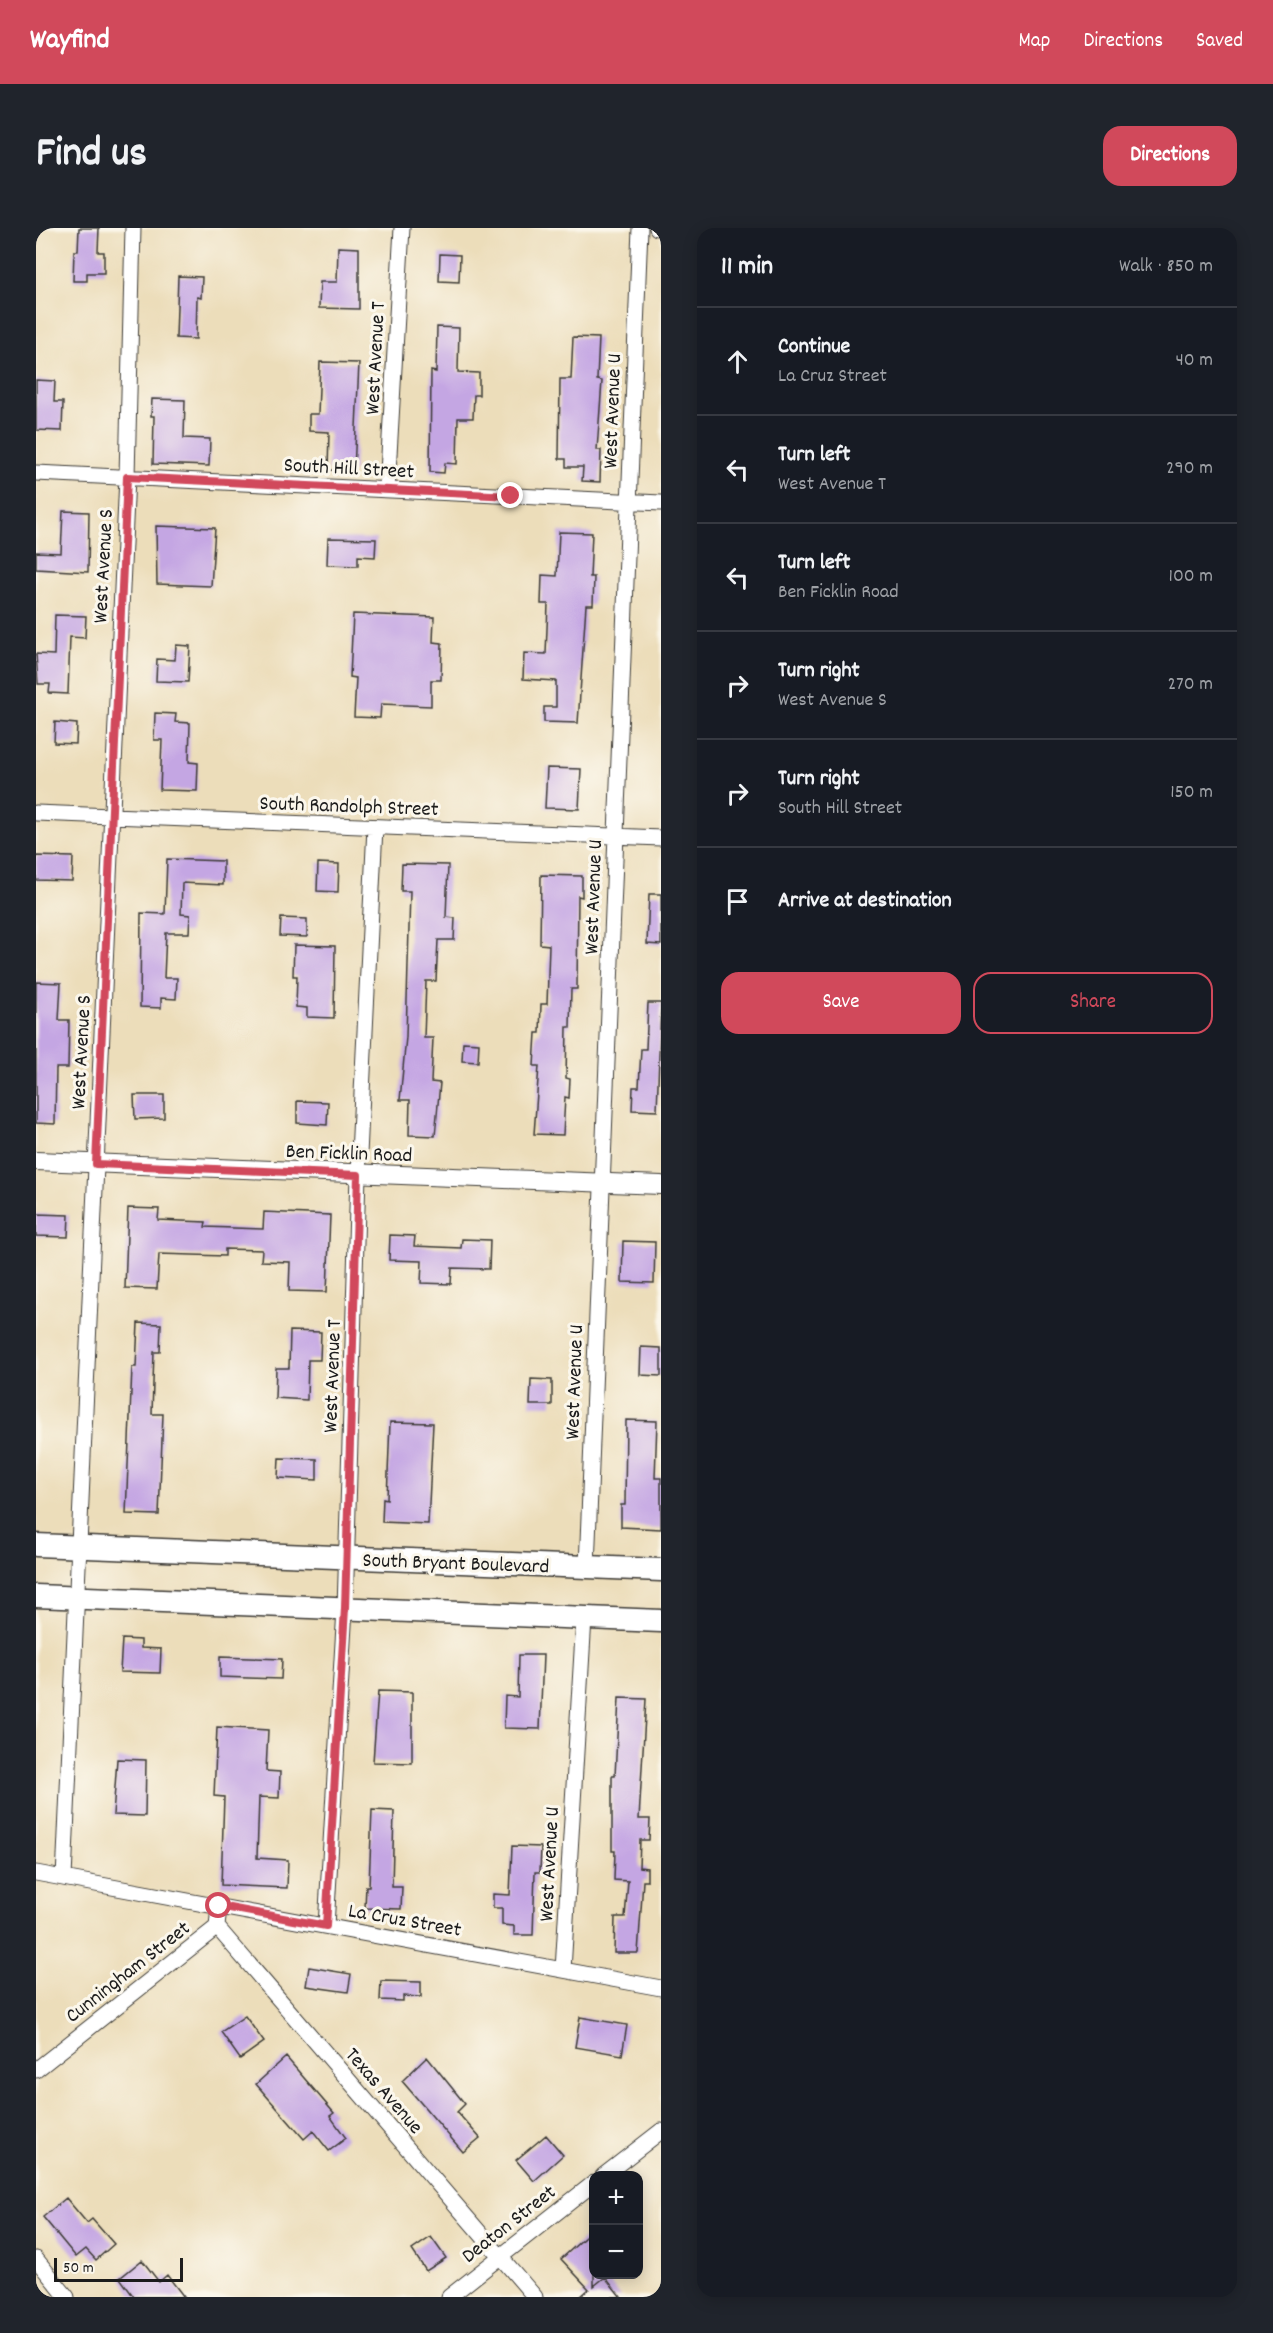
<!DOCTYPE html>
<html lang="en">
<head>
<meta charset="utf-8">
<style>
  body { margin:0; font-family:Dekko,sans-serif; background:#20242c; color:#f1f3f6 }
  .controls { position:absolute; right:18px; bottom:18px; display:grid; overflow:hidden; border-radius:12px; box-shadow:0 3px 15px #0003 }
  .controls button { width:54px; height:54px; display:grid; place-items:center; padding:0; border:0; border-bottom:2px solid #363941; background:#171b24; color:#f1f3f6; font:30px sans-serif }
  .scale { position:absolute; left:18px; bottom:15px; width:129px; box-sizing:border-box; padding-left:6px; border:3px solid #1c1c1c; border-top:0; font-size:16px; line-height:21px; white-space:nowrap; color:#1c1c1c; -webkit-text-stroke:4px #fbf7ec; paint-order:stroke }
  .stop { position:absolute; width:18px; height:18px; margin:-14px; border:4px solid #d1495b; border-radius:50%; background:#fff }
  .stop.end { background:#d1495b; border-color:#fff; box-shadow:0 2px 6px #0008 }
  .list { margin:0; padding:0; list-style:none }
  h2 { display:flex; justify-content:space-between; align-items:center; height:78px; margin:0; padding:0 24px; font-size:26px }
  h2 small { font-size:20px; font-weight:400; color:#9ea1a6 }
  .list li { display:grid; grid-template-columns:39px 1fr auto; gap:18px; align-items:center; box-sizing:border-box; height:108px; padding:0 24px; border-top:2px solid #363941 }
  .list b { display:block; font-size:22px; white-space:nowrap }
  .list p { margin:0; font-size:20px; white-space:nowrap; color:#9ea1a6 }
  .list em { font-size:20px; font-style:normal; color:#9ea1a6 }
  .actions { display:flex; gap:12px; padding:18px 24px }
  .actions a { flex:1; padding:14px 0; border:2px solid #d1495b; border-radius:18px; text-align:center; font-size:21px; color:#d1495b }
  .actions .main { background:#d1495b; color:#fff }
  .icon { flex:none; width:33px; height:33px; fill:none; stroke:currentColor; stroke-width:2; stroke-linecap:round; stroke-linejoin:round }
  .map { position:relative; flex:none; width:625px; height:2069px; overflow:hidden; border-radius:18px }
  header { display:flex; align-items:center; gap:36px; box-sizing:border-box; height:84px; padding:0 30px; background:#d1495b; color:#fff }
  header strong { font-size:28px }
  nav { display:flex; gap:33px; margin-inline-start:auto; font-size:21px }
  .intro { display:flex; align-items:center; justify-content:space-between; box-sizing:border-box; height:144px; padding:0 36px }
  h1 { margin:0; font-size:42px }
  .button { padding:15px 27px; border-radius:18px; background:#d1495b; color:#fff; font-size:21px; font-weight:700 }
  main { display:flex; gap:36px; padding:0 36px }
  aside { flex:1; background:#171b24; border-radius:18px; box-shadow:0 3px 15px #0003 }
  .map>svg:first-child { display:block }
</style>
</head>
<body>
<header>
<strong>Wayfind</strong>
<nav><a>Map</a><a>Directions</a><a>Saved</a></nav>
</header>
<div class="intro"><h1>Find us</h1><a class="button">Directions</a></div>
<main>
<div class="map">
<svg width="625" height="2069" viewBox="0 0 625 2069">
  <rect width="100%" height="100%" fill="#fbf7ec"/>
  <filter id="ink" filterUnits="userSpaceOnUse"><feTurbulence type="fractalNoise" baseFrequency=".0167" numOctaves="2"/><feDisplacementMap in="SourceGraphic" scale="12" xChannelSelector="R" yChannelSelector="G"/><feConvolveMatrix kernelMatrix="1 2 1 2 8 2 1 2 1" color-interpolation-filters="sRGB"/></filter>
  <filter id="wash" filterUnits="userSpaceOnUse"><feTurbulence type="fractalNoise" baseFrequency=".008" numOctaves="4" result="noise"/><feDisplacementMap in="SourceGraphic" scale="24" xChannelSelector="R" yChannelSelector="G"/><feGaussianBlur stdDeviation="1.35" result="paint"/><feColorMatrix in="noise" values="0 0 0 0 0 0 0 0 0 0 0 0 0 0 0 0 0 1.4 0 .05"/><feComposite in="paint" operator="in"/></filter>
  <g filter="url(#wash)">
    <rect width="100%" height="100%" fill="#ecddba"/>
    <g id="blocks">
      <path fill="#c4a6e3" d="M43,0H63L62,24H68V45H51V53H37L38,23H42Z
        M302,19L323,20V81L283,80L284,54H301Z
        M404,26L424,27L423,54L403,53Z
        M142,48L166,49L165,70L161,69L160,111L140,110Z
        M401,99L423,100L422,144L443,145V167H438L437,190H422L421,236L409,235L408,245L394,244L395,143L400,144Z
        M537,109L563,110L561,152L566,153L561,222H565L564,254L546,253L547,239H530V231H523L524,151H535Z
        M284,134L323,135L318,243L292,242L293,204L273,203V186H282Z
        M0,152L19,153L18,174H27L26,203L0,202Z
        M116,171L149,172L148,210L174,211L173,238L117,236L118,188H115Z
        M27,283L53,284L52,344L0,341V324L25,325Z
        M120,298L179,300L175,358L121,356Z
        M523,304L556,305L554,349H558L557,377H550L542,495L508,494V479H520V453L487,451L488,425L510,426L512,376H505L506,347L521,348Z
        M292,310L340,311L339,329L322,328V338L291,337Z
        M317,386L398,389L397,414L406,415L405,452H395V478L345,476L344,490L318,489L320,450L314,449Z
        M19,387L50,388L49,410L34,409L32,466L13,465L14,456H2L0,426L18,427Z
        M140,417L154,418L152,454L120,453L121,431L139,432Z
        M119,485L140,486L139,494L154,495L153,534L162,535L161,563L124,562L126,512H118Z
        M19,494L41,496L40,516L18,515Z
        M511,540L545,541L543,581L509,580Z
        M0,628L37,629L36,653L0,652Z
        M131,631L187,633V657L146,655L145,686L154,687L153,705H130L128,750H141L140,771L125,770V780L104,779L105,685L129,686Z
        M282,635L303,636L302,664L281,663Z
        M366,636L412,637L410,689L419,690L418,712H402L400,753H390L388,810H397L395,854L404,855L399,908L373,907L374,872H364L370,809L374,663H365Z
        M505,647L546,648V669L542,668L541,761H535L534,799H531L530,850L534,851L533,870L529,869L527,907L498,906L503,838H498L500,805H504L505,776H511L513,717L504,716Z
        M613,666H625V717L611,716Z
        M245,690L271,691V709L244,708Z
        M258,717L299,718L298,790L271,789V780L260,779L261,748H257Z
        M0,754L25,755L23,792H33L32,840H20L19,896L0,895Z
        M612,775H625L621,883L596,882L597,859H603L605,821H610Z
        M427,814L443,815L442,834L426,833Z
        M98,867H128V890L99,891Z
        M261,873L292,874L291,897L261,895Z
        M92,980L123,981L122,992L170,994L169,999L227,1001L228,984L294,987L291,1064L253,1063L254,1034L225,1033L226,1022L189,1021V1028L123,1026L121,1061L89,1060Z
        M0,986L33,987L32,1009L0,1008Z
        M354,1007L379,1008L378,1018L425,1020L426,1011L454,1012L453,1041L416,1040L415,1056L385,1055L386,1033L353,1032Z
        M587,1013L619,1014L618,1055L586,1054Z
        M102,1095L125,1096L124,1124H118L116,1186H127L123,1287L90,1286L96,1139H100Z
        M254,1103L285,1104L284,1132H272L271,1172L239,1170L240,1140H253Z
        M605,1119L625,1120V1148L604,1147Z
        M495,1151L516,1152V1177H494Z
        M590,1192L621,1193L619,1250H625V1301L585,1299V1277H589Z
        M354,1194L397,1195L392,1296L346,1294L347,1270L351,1271Z
        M243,1230L281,1231V1252L242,1250Z
        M86,1411L105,1412V1420L125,1421L124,1445L84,1444Z
        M483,1427H507L504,1501L468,1500L469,1468L482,1469Z
        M184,1429L246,1431L245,1451L184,1449Z
        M342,1463L376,1464V1535L337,1534Z
        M583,1470L610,1471L603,1591H614L613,1612H604L603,1639L611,1640V1653H607L602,1725H578L579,1689H589L592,1653L578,1652L579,1623H576V1548H579Z
        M181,1499L232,1502L230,1543L244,1544L243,1570L223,1569L221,1630L252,1632L251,1660L185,1657L188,1569L178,1568Z
        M81,1531L110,1532L109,1588L77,1587Z
        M336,1582L358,1583L356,1659H366L365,1681L329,1680L330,1658H333Z
        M476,1618L505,1619L504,1644H499L497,1707H478V1698L466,1697V1680H457V1666L474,1667Z
        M273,1739L315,1746L312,1764L270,1758Z
        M345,1753L385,1754V1769L367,1768V1773L344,1772Z
        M209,1788L228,1814L204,1831L185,1804Z
        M544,1789L591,1797L586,1827L539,1819Z
        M250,1829L298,1885L294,1888L310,1910L293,1923L277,1903L268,1911L220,1856Z
        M391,1829L429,1876L421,1884L444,1910L427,1924L366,1853Z
        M510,1907L527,1927L498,1953L480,1932Z
        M30,1970L51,1995L56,1991L78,2016L60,2032L50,2021L40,2029L7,1989Z
        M558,2001V2058L569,2049L585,2069H544L553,2061L525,2031Z
        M395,2009L410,2030L390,2043L376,2022Z
        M106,2032L123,2054L131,2047L148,2069H98L84,2050Z"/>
    </g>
  </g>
  <g filter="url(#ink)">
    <use href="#blocks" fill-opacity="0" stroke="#3b3934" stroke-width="1.5"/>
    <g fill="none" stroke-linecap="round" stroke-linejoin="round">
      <g stroke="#3b3934" stroke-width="17">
        <path id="minor" d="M621,0H625
          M0,245L625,275
          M351,262L366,0
          M0,585L625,610
          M551,1339L604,0
          M0,1645L625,1760
          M28,1650L91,249L97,0
          M183,1678L181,1699L499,2069
          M290,1698L309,1381L322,947L339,599
          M527,1742L548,1390
          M0,1842L181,1699
          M567,1948L625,1903
          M0,2031L31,2069
          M413,2069L558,1955"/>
      </g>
      <g stroke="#3b3934" stroke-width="20">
        <path id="tertiary" d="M0,933L625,957"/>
      </g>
      <g stroke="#3b3934" stroke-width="25">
        <path id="primary" d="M0,1317L625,1342
          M0,1368L625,1393"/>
      </g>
      <use href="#minor" stroke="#fff" stroke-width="15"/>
      <use href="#tertiary" stroke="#fff" stroke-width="18"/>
      <use href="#primary" stroke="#fff" stroke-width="22"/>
    </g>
  </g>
  <g fill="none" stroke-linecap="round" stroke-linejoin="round" filter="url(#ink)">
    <path stroke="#d1495b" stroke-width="8" d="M183,1678L290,1698L309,1380L322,947L60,936L91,249L475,268"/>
  </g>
  <g text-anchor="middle" stroke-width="6" stroke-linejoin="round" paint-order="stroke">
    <g font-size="21" fill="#1c1c1c" stroke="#fbf7ec">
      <text transform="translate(338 130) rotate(-87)" y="7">West Avenue T</text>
      <text transform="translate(575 183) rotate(-88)" y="7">West Avenue U</text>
      <text transform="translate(313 239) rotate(3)" y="7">South Hill Street</text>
      <text transform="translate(66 338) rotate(-87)" y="7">West Avenue S</text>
      <text transform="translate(313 577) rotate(2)" y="7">South Randolph Street</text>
      <text transform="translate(556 669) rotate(-88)" y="7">West Avenue U</text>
      <text transform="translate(44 824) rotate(-87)" y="7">West Avenue S</text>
      <text transform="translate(313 924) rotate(2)" y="7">Ben Ficklin Road</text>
      <text transform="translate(295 1148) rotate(-88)" y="7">West Avenue T</text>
      <text transform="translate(537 1154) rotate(-88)" y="7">West Avenue U</text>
      <text transform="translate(420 1334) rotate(2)" y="7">South Bryant Boulevard</text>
      <text transform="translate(512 1636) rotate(-87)" y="7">West Avenue U</text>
      <text transform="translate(369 1691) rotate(10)" y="7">La Cruz Street</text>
      <text transform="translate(91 1743) rotate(-38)" y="7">Cunningham Street</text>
      <text transform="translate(349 1862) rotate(49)" y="7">Texas Avenue</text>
      <text transform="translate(472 1995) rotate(-38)" y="7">Deaton Street</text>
    </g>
  </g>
</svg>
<div class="controls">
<button>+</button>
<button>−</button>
</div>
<div class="scale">50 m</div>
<div class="stop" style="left:183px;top:1678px"></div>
<div class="stop end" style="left:475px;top:268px"></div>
</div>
<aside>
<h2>11 min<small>Walk · 850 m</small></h2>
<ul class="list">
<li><svg class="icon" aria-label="ahead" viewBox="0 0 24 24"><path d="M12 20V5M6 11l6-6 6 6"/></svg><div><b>Continue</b><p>La Cruz Street</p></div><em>40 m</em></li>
<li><svg class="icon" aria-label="left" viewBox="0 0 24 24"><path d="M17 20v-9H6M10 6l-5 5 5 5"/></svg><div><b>Turn left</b><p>West Avenue T</p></div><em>290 m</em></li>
<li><svg class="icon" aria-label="left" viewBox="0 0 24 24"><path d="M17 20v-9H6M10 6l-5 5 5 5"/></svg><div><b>Turn left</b><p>Ben Ficklin Road</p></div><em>100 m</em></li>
<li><svg class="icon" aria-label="right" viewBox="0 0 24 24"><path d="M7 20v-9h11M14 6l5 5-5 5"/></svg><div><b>Turn right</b><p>West Avenue S</p></div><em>270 m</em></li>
<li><svg class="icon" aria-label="right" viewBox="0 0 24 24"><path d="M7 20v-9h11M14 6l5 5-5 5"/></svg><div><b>Turn right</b><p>South Hill Street</p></div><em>150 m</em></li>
<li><svg class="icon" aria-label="arrive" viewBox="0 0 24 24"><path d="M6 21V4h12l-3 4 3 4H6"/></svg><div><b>Arrive at destination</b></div></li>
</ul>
<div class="actions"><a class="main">Save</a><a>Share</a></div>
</aside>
</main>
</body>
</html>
